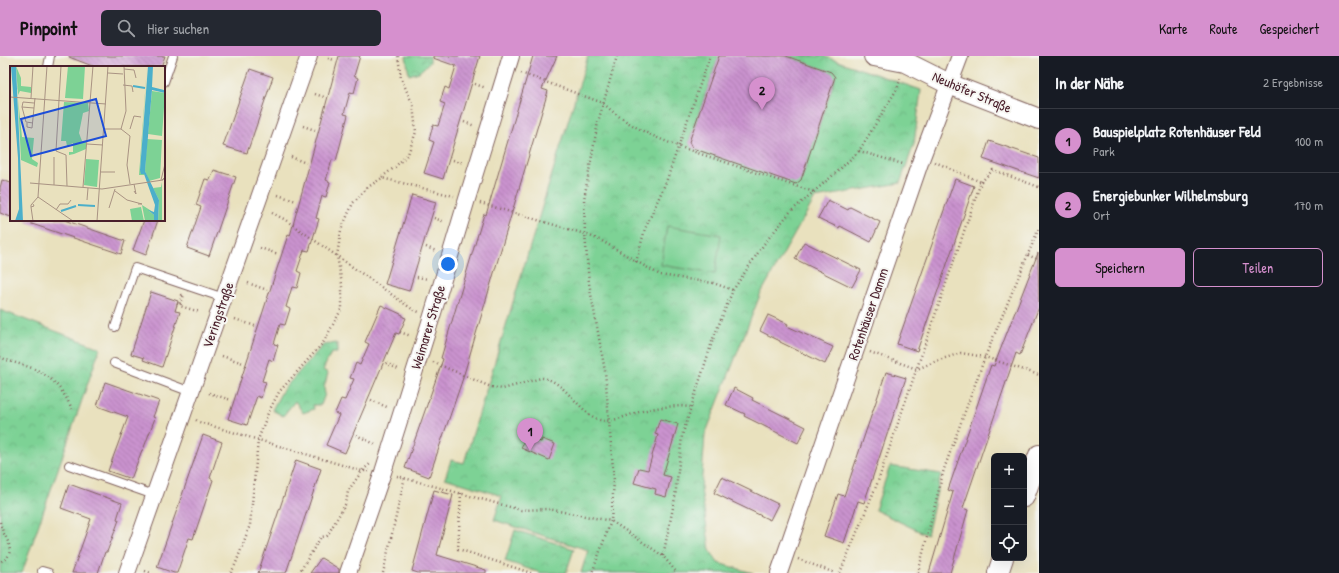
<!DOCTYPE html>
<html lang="de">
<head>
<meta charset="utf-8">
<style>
  body { margin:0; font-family:"Patrick Hand",sans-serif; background:#242831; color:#f1f3f6 }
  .controls { position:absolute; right:12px; bottom:12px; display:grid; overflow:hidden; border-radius:6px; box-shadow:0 4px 16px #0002 }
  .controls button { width:36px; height:36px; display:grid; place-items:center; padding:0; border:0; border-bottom:1px solid #363941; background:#171b24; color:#f1f3f6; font:20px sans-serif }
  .you { position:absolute; left:448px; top:208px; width:14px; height:14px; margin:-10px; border:3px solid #fff; border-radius:50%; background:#1a73e8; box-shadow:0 0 0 6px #1a73e833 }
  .badge { display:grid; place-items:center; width:26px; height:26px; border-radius:50%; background:#d690ce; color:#111; font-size:13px; font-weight:700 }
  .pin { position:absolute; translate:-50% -33px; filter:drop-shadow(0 1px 2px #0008) }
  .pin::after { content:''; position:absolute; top:21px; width:14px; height:12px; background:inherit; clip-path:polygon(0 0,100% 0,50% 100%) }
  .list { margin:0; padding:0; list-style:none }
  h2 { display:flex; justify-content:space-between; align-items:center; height:52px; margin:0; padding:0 16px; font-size:17px }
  h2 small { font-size:13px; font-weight:400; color:#9ea1a6 }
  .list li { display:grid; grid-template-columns:26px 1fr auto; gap:12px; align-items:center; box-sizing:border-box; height:64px; padding:0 16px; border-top:1px solid #363941 }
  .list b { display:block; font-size:15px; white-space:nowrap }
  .list p { margin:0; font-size:13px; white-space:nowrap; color:#9ea1a6 }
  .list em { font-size:13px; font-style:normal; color:#9ea1a6 }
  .actions { display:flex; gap:8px; padding:12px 16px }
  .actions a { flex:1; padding:9px 0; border:1px solid #d690ce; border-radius:6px; text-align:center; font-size:14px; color:#d690ce }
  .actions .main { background:#d690ce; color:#111 }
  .icon { flex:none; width:22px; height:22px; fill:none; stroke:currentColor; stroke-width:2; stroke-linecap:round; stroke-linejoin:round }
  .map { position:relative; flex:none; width:1039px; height:517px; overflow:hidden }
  header { display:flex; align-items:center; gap:24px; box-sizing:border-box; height:56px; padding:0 20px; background:#d690ce; color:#111 }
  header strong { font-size:19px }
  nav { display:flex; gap:22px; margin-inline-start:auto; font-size:14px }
  .search { width:280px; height:36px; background:#242831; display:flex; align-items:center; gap:10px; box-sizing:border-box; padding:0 14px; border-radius:6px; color:#9ea1a6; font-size:15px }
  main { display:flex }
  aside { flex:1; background:#171b24 }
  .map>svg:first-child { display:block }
</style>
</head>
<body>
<header>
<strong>Pinpoint</strong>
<div class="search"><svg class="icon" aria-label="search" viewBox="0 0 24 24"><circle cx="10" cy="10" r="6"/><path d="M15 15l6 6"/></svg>Hier suchen</div>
<nav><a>Karte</a><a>Route</a><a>Gespeichert</a></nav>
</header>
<main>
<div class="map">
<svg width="1039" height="517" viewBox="0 0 1039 517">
  <defs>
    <pattern id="park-crowns" width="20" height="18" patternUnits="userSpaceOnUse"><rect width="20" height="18" fill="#7dd295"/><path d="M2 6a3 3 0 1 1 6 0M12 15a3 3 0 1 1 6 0" fill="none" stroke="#6eb481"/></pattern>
    <pattern id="building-back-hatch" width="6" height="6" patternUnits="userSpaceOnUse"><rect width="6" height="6" fill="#ca93cf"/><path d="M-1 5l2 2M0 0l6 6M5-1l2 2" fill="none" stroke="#a677a8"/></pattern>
  </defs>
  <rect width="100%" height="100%" fill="#f6f6f2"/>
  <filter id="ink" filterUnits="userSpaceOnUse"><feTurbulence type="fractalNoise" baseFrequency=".025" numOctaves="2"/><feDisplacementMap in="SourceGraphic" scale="8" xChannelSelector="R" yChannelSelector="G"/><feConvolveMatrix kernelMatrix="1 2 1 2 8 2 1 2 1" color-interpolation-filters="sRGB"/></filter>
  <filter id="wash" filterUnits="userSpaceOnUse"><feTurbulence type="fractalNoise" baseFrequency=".012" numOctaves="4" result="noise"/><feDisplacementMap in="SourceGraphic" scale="16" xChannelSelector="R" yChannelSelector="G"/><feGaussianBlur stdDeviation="0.9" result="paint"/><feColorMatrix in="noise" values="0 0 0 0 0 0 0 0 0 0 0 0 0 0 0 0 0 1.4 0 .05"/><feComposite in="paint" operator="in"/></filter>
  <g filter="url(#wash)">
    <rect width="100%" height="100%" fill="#e9e1be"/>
    <path fill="url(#park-crowns)" stroke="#647860" d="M406,0H430V6L419,16L409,19Z
      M588,0H719L689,86L692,92L801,124L835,22L831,16L786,0H823L921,34L914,88L900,127L815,142L760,239L705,379L701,433L710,494L718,507L753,517H581L588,494L494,464L502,440L445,422L451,404L464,407Z
      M0,254L100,292L22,517H0Z
      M337,287V297H331L323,314L328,317L324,332L325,338L321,349H313L314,353L303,357L295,345L283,360L272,354L282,335L323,289Z
      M890,410L941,418L927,479L875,454Z
      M515,474L574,493L566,517H541L505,505Z"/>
    <path fill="#7dd295" stroke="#647860" d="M667,170L721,179L715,218L661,209Z"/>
    <g id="blocks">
      <path fill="url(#building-back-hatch)" d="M69,0H165L161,11H95L69,1Z
        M339,0H360L354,20L358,22L354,37L350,36L344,58L348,59L336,105L332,104L326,124L330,126L326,141L322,140L316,162L319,163L309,195L304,194L297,215L301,217L297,232L292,231L286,251L290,253L285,269L280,268L274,288L278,289L273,305L269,303L262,325L266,326L261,342L257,340L247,369L228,363L288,179L290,180Z
        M433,0H480L443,123L424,117L434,86L429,84L433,69L438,70L445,48L440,46L445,31L449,33L456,10L433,2Z
        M533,0H557L542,33L548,35L462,325L429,421L405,412L443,303L441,302L484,158L486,159Z
        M719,0H786L831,16L835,21L801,124L796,128L692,92L689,86Z
        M250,13L273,21L247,97L223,90Z
        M989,85L1039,102V122L983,103Z
        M214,114L236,121L209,200L187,192L201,151L196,149L205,123L210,124Z
        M955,123L974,130L917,295L897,288Z
        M2,124L11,127V161L0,157V132Z
        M412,139L436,146L409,235L385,228Z
        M828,144L848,154L850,151L880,166L871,186L840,170L839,172L818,162Z
        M26,164H64L125,185L121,198L26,166Z
        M144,164H158L146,199L133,194Z
        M804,186L861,214L852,231L795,203Z
        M1038,197L1039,251L1020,299L1016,297L963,452L968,454L950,517H929L953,436L948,434L991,309L994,310Z
        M151,236L178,245L175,255L180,256L162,311L143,304L144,302L131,298Z
        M381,249L403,259V261L406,262L399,278L396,277L345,397L326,389L339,359L335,357L341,343L345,344L354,323L350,322L356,307L360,309L369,288L365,286Z
        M768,259L788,268L787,270L833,291L825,308L780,286V285L760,275Z
        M886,316L906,322L864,447L858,445L844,487L824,480L838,438L844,440Z
        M105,326L159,345L153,361L155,362L143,394H142L131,423L108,415L128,361L97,350Z
        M734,332L753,342L752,344L806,371L798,387L744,360L745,358L726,349Z
        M660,363L678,368L663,419L671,421L666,441L655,438L656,433L634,427L639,412L648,414L658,379L655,378Z
        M203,379L222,386L210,422L213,424L193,483L189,482L177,517H174L157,511Z
        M526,380L541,386L542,383L555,388L549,404L521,392Z
        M296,404L321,413L308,452L286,517H258Z
        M722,421L778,448L770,464L714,437Z
        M69,428L122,447L117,463L119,464L107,496H105L98,517H72L91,463L61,452Z
        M434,434L453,439L437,499L486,514V517H418L412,515Z
        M321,502L339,513V517H310Z"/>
    </g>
  </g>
  <g filter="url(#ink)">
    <use href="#blocks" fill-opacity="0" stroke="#82635e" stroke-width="1"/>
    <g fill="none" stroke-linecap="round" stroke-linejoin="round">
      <g stroke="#82635e" stroke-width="10">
        <path id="service" d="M48,11L50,0
          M164,26L173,0
          M115,271L135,212L224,242
          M114,307L191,336
          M69,409L154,439
          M42,515L49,517"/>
      </g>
      <g stroke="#82635e" stroke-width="18">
        <path id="minor" d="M127,517L309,0
          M348,517L383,416L432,260L467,143L511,0
          M779,517L922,101L960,0"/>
      </g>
      <g stroke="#82635e" stroke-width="22">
        <path id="tertiary" d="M874,0L905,6
          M893,0L949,28L1039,63
          M1024,441L1039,399
          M998,517L1003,502"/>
      </g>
      <path stroke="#82635e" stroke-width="2.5" stroke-dasharray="1 3" stroke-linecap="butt" d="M617,0L598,66L584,143L585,178L589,227L605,315L609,365L614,425L611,465L628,476L663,500L677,517
        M328,2L334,4
        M521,17L603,47C635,78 680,91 722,105C753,116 783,126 814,136
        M475,28L486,32
        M315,38L324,41
        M464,66L475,70
        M303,70L315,74
        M859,95L903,108H905
        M291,101L306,107
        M453,104L464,107
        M935,106L981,126
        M382,121L395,111L408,98L416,76L413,49L401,22L398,0
        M278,139L296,145
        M480,147L585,178L602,185L660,219L713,227L733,234
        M272,157L284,163L337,200L412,253L419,256
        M434,162L445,166
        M426,191L436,195
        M260,192L278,198
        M1028,199L1039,204
        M636,206L645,173L666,126L710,0
        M417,221L428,223
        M248,227L267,234
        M177,248L179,249L182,239H184L180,250L200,256
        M235,263L255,270
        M400,276L411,280
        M870,296L917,313L939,304L961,297L985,301L1039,319
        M222,300L243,307
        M0,301C10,306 21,308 32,312C51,319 64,335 72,353
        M433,306L491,331L503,333L541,322C563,322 580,358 600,364C613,367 627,359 639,356C656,351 673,349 690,351
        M386,307L400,314
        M209,337L231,344
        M371,344L389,352
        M196,364L199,366L362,415H369
        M356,379L377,389
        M397,420L521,454L548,453L611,465L592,517
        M461,437L458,493L531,517
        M0,466C1,470 2,473 3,476C8,485 13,493 7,502L0,506
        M663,500L675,442L682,380L713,283L733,234L764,188L790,156L837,116L859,95L897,33L901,21
        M798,503L835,517
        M145,515L151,517
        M231,517L236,507L250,469L258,384L268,357L279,336L323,287L342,252V228L337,200L341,174L353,147L368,131L382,122L454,140
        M299,517L321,481L327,480L346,447L348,435L362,415L370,408
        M383,517L405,421
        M840,517L877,428L981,126L993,114L1039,131
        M918,517L944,413L985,301L1039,172"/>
      <use href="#service" stroke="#fff" stroke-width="8"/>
      <use href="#minor" stroke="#fff" stroke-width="16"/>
      <use href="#tertiary" stroke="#fff" stroke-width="20"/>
    </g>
  </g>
  <g text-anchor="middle" stroke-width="4" stroke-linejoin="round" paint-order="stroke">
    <g font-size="14" fill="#4a1f2b" stroke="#f6f6f2">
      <text transform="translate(972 36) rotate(23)" y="5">Neuhöfer Straße</text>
      <text transform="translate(868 258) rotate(-71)" y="5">Rotenhäuser Damm</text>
      <text transform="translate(218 259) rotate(-71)" y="5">Veringstraße</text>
      <text transform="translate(428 271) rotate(-73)" y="5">Weimarer Straße</text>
    </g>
  </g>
  <g transform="translate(10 10)">
    <rect width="155" height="155" fill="#e9e1be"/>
    <path d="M6,0L11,12V20L21,21V27L10,25L8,29ZM58,0H75L73,33L55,32ZM137,0L130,104L135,109H129ZM8,33L12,71L24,72L22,93L28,97L27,101L11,94ZM54,36L78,37L79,45L73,47L69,67L72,75L76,76V83L64,88L59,89V86H63V77L57,80L56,75H51ZM152,116V155H148L149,134L143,122L151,121ZM132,139L143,146L139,145L144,149V155H135Z" fill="#7dd295"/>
    <path d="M142,25L155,27L152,70L138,68ZM137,73L152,74L150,112L139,115L135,105Z" fill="#7dd295"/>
    <path d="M76,93L89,94L87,121L74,119ZM131,141L134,155H122L120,143Z" fill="#7dd295"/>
    <path d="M1,0H6L7,23L9,16L7,24L13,155H5L9,143L8,92ZM138,0H143L142,21L154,24L155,27L142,24L135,105L149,134L148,155H144V149L138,144L144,146L145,139L134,108H131L130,104Z" fill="#4bafca"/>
    <path fill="none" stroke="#4bafca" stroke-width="2" d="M123,20L135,22M68,139L85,140M51,145L66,140"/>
    <path fill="none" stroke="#a99383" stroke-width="1" d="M51,0L46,85L56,89L57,120M114,3L124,4L126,12M98,7L113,8M113,19L122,20L123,26M0,31L96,38M21,32L23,0M12,41L13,36L24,37M17,57V61L22,62L25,32M23,57L16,56L12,41L24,42M94,63H111L116,45L114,0M111,63L120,70L117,99L120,118M120,63L124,50L131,51M77,78L93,79M0,94V108M91,106H105M151,114L155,98M20,117L92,123L153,114L154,112L152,114M44,119V91M73,121L83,0M105,125L117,134L132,138H128M124,125L126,128L124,118M28,131L63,155M77,134L78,122M23,138L24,140L21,141V139L28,131L37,0M21,141L23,155M99,142L105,123M46,144L50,138H58L61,134M87,155L98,0"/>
    <path fill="#1d4ed8" fill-opacity="0.15" stroke="#1d4ed8" stroke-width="2" d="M86,33L96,70L21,90L11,53Z"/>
    <rect width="155" height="155" fill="none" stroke="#4a1f2b" stroke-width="2"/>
  </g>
</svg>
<div class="controls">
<button>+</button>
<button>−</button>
<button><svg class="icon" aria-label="locate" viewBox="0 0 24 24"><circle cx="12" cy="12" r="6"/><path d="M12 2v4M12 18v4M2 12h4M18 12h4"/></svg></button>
</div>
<div class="you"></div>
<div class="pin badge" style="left:530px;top:395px">1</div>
<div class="pin badge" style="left:762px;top:54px">2</div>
</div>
<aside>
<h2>In der Nähe<small>2 Ergebnisse</small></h2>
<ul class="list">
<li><span class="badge">1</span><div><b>Bauspielplatz Rotenhäuser Feld</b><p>Park</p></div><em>100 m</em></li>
<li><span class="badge">2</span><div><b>Energiebunker Wilhelmsburg</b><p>Ort</p></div><em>170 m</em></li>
</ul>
<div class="actions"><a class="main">Speichern</a><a>Teilen</a></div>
</aside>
</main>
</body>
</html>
